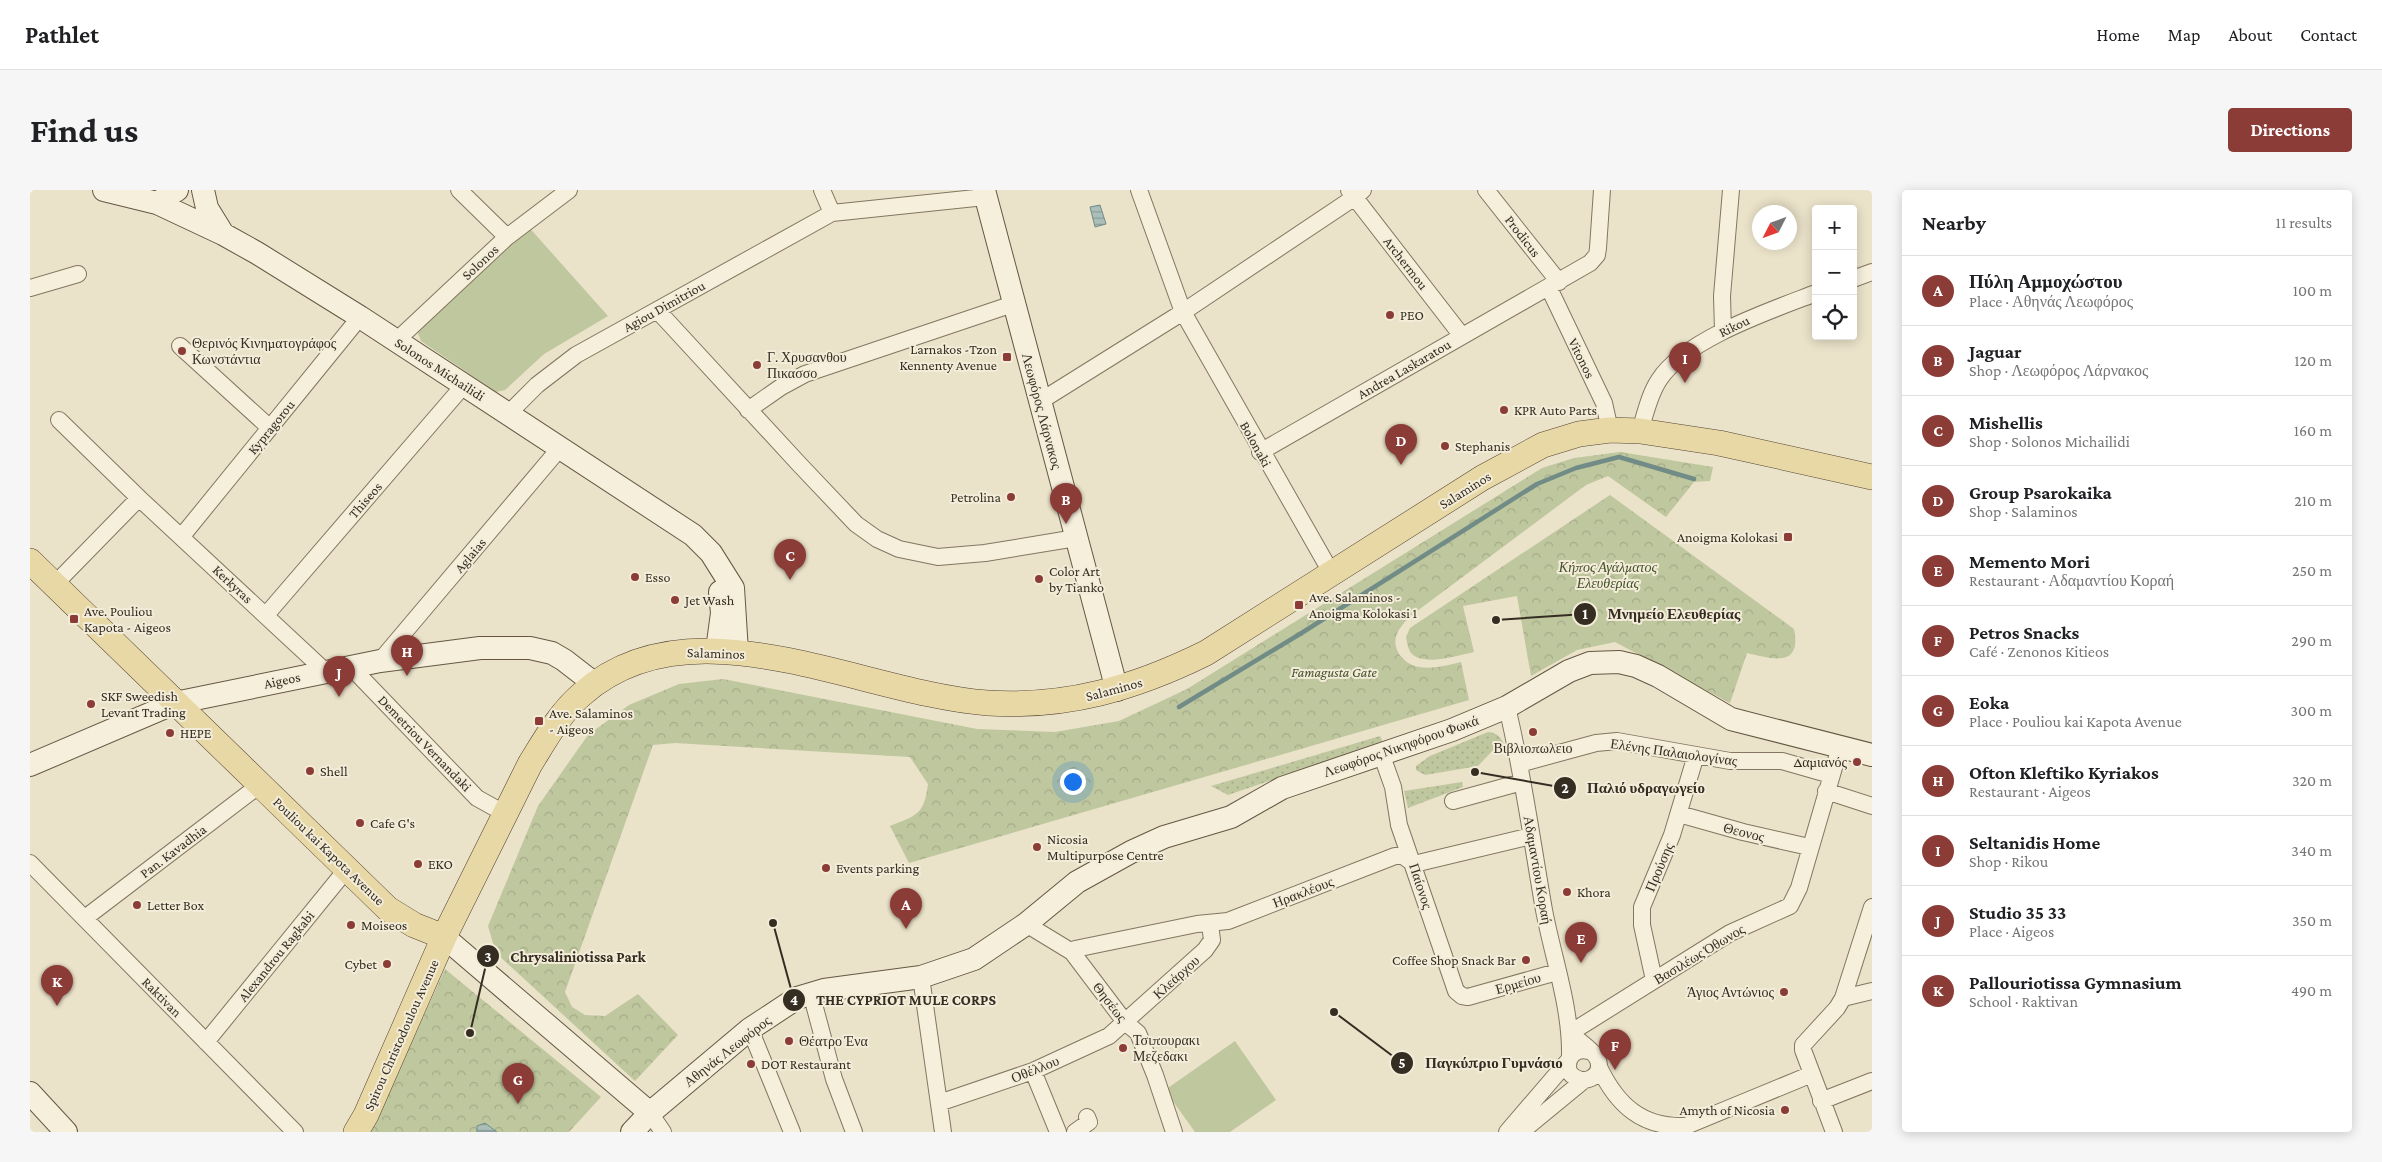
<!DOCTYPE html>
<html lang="en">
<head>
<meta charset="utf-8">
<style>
  body { margin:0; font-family:"Crimson Pro",serif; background:#f6f6f6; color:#202124 }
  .controls { position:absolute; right:15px; top:15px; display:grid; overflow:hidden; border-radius:5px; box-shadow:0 2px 12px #0003 }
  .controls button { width:45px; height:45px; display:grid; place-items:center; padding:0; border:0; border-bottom:1px solid #e0e0e0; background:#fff; color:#202124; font:25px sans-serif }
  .compass { position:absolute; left:1722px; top:15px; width:45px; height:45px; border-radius:50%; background:#fff; box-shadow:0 2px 12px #0003; rotate:228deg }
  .you { position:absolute; left:1042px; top:591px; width:18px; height:18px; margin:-12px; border:4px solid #fff; border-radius:50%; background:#1a73e8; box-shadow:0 0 0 8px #1a73e833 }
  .badge { display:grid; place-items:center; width:32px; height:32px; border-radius:50%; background:#8c3c37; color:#fff; font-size:16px; font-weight:700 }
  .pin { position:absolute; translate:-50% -41px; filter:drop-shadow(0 1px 2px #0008) }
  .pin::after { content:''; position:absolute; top:26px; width:18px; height:15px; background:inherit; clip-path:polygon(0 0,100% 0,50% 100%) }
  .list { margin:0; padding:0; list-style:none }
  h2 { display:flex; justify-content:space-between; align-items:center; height:65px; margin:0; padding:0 20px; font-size:21px }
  h2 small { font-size:16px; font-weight:400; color:#757577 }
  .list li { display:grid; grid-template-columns:32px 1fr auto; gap:15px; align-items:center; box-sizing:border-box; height:70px; padding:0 20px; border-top:1px solid #e0e0e0 }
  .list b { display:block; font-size:19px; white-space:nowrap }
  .list p { margin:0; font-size:16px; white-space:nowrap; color:#757577 }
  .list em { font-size:16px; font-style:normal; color:#757577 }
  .icon { flex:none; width:28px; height:28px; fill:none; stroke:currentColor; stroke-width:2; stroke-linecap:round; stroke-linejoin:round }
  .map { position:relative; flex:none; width:1842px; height:942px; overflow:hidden; border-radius:5px }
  header { display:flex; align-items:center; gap:30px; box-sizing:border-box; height:70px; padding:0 25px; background:#fff; border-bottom:1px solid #e0e0e0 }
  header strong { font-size:24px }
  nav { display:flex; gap:28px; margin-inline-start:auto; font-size:18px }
  .intro { display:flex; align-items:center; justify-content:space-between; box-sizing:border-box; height:120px; padding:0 30px }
  h1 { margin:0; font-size:35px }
  .button { padding:12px 22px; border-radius:5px; background:#8c3c37; color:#fff; font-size:18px; font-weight:700 }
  main { display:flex; gap:30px; padding:0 30px }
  aside { flex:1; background:#fff; border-radius:5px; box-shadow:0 2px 12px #0003 }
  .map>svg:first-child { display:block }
</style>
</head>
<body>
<header>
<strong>Pathlet</strong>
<nav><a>Home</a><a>Map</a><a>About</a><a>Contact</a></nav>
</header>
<div class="intro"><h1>Find us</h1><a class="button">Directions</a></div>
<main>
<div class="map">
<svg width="1842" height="942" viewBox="0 0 1842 942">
  <defs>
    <pattern id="grass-dots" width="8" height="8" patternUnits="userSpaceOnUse" patternTransform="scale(1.25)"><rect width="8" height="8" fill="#bfc79e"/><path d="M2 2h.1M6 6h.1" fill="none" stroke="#a5ab88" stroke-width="1.8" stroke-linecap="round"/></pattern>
    <pattern id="forest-crowns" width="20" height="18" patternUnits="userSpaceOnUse" patternTransform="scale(1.25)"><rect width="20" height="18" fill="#bfc79e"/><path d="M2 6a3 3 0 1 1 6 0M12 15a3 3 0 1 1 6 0" fill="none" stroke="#a5ab88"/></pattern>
    <pattern id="water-rules" width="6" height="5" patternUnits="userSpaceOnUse" patternTransform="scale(1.25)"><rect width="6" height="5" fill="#aabfba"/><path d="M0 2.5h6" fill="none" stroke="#8b9c97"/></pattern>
  </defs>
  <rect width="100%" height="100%" fill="#eae2c9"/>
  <path fill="url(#grass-dots)" d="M1458,542C1467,543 1472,547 1474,556L1464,559L1448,576L1395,585L1386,580V576L1400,566Z
    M1350,546L1353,552L1198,605L1181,596Z
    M1432,592L1433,597L1378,618L1374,601Z"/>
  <path fill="url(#forest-crowns)" d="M1590,262L1683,277L1680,291L1664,292L1636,327L1578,286L1556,295L1379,427C1369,439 1360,448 1369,464C1383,485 1410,477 1431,472L1439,510L879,673L860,636C887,625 894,625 898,594L880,567L645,553L623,555L535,802L542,817L555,825L575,826L608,804L648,845L605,891L466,763L458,736L508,616L558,545L599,515L649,494L693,489L947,539L1025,542L1089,531L1157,499L1512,278L1544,268Z
    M1580,305L1764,439C1772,478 1742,469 1717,463L1700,513L1585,452L1547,460L1501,486L1487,406L1433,416L1444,462C1429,465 1393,477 1381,463C1378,459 1377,452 1376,447L1380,438Z
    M415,779L571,907L539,942H341Z"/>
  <path fill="#bfc79e" d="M496,34L578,126L514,164L475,200L466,202L391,151L386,138Z
    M1205,851L1246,910L1200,942H1165L1135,900Z"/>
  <path fill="url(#water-rules)" stroke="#718c87" d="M1070,15L1076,34L1065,37L1060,17Z
    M455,933L467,942H447V936Z"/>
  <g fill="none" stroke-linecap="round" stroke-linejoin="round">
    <path stroke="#718c87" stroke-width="4.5" d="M1149,517L1270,444L1507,294L1546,278L1589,267L1664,289"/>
    <g stroke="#847660" stroke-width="18">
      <path id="street" d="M429,0L477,47
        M792,0L802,23
        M1109,0L1153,122L1302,384
        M1319,0L1432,146
        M1456,0L1529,92
        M1823,89L1842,82
        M0,98L48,84
        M1519,98L1574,213L1580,240
        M627,120L770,275L826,334L847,349L869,359L908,367L955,363L1046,348
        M1693,141L1692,106L1701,0
        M366,151L477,47L539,0
        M150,156L240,238
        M1009,212L1153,122L1325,7L1333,0
        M718,220L751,197L775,184L983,114
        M478,224L507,195L546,165L802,23L955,7
        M29,230L109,308L295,481
        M1610,241C1615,225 1619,205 1629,190C1655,149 1742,120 1786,103
        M1230,262L1560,73L1567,65L1568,58L1572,0
        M152,346L330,127
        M25,394L109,308
        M236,425L434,195
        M350,471L530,258
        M320,476L447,608L474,623
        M1477,517C1493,583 1502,652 1514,720C1523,768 1541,817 1540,866
        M1352,566L1363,597L1369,635L1426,801L1432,806L1438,807L1527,782
        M1489,574L1566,553L1587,551L1700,571H1752L1801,585
        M1796,601L1842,616
        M1423,611L1492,592
        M1649,624L1713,642L1779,657
        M0,673L265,942
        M1384,674L1501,646
        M55,728L231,594
        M996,734L1042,762L1095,832L1108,843L1125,885L1144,942
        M1042,762L1045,759L1167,734L1198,731L1365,666H1373L1384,674
        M891,787L913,942
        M1624,790L1612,735V717L1642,645L1666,565
        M781,803L804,889L824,942
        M1813,808L1842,801
        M720,839L762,942
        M1540,843L1700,743L1760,716L1769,698L1810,557
        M1540,843C1548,851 1562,859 1567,868C1576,886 1552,899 1539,882C1535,868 1545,857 1559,861
        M176,852L316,680
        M1569,877C1587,915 1612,938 1656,936L1782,884
        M1003,881L1028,942
        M1791,911L1842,891
        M909,913L1003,881L1079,846L1175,760L1182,750L1180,734
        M620,923L633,942
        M1045,942L1059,932L1057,927
        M1477,942L1538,871
        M1491,942L1553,891
        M1804,942L1773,860V855L1807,818L1813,808L1842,717"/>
    </g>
    <g stroke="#665743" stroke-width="24">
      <path id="secondary" d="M74,0L127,13L193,44L227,63L330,127L663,345L681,363L703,398L707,462
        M173,0L177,18L193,44
        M954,0L1087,500
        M127,13L147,0
        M687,460L692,423L690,402
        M0,575L145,513L350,471L450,458H500L522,463L534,470L565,494
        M414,747L620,923
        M0,903L36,942
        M602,942L620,923L720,839L767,808L794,800L891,787L944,769L996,734L1047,692L1101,662L1134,647L1201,627L1252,598L1422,540L1477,517L1539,481L1560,473L1589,472L1606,476L1628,486L1701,529L1842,565"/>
    </g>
    <g stroke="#534433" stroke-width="26">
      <path id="primary" d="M0,371L358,719L384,735L414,747
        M326,942L336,925L414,747L500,574C515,550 529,524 551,505C661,406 831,504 958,513C1037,518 1105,498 1176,463L1452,288L1513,255L1549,244L1580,240L1610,241L1689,253L1842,287"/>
    </g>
    <use href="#street" stroke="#f5efdc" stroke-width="16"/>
    <use href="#secondary" stroke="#f5efdc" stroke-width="22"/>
    <use href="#primary" stroke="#e8d8a6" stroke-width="25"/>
  </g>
  <g fill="#8c3c37" stroke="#f2ecd8" stroke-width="2">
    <circle cx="1360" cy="125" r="5"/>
    <circle cx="152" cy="161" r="5"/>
    <rect x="972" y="162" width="10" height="10" rx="2.5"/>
    <circle cx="727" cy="175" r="5"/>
    <circle cx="1474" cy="220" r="5"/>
    <circle cx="1415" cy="256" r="5"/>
    <circle cx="981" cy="307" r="5"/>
    <rect x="1753" y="342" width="10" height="10" rx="2.5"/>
    <circle cx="605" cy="387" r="5"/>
    <circle cx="1009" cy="389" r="5"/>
    <circle cx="645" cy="410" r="5"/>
    <rect x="1264" y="410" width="10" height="10" rx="2.5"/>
    <rect x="39" y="424" width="10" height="10" rx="2.5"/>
    <circle cx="61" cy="514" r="5"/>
    <rect x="504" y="526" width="10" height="10" rx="2.5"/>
    <circle cx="1503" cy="542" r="5"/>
    <circle cx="140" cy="543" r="5"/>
    <circle cx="1827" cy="572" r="5"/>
    <circle cx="280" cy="581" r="5"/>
    <circle cx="330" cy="633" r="5"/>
    <circle cx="1007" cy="657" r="5"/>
    <circle cx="388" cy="674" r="5"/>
    <circle cx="796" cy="678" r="5"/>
    <circle cx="1537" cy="702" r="5"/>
    <circle cx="107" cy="715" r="5"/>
    <circle cx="321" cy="735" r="5"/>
    <circle cx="1496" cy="770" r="5"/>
    <circle cx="357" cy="774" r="5"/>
    <circle cx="1754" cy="802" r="5"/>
    <circle cx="759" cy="851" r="5"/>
    <circle cx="1093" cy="858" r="5"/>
    <circle cx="721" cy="874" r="5"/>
    <circle cx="1755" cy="920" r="5"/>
  </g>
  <g text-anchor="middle" stroke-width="4" stroke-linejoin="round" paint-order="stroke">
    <g font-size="14" fill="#362d22" stroke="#f2ecd8">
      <text transform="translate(1493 46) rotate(52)" y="5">Prodicus</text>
      <text transform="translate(450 72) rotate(-43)" y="5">Solonos</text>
      <text transform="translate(1376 73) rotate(52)" y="5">Archermou</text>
      <text transform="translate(634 116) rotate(-29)" y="5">Agiou Dimitriou</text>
      <text transform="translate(1704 136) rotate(-26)" y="5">Rikou</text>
      <text transform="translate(1552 168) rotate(64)" y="5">Vitonos</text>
      <text transform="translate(410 179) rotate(33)" y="5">Solonos Michailidi</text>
      <text transform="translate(1374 179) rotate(-30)" y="5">Andrea Laskaratou</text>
      <text transform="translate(1012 221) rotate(75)" y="5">Λεωφόρος Λάρνακος</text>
      <text transform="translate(241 237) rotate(-51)" y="5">Kypragorou</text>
      <text transform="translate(1226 254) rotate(61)" y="5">Bolonaki</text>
      <text transform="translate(1435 300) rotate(-32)" y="5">Salaminos</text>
      <text transform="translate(335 310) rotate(-49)" y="5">Thiseos</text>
      <text transform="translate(440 365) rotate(-50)" y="5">Aglaias</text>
      <text transform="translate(203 394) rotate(43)" y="5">Kerkyras</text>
      <text transform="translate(686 463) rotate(2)" y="5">Salaminos</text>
      <text transform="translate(252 490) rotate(-12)" y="5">Aigeos</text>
      <text transform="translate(1084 499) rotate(-15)" y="5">Salaminos</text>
      <text transform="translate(395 553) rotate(46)" y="5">Demetriou Vernandaki</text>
      <text transform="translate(1371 556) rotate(-19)" y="5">Λεωφόρος Νικηφόρου Φωκά</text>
      <text transform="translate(1644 562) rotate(8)" y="5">Ελένης Παλαιολογίνας</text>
      <text transform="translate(1714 642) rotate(14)" y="5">Θεονος</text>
      <text transform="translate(143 661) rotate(-37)" y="5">Pan. Kavadhia</text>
      <text transform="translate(299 661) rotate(44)" y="5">Pouliou kai Kapota Avenue</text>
      <text transform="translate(1629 677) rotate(-67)" y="5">Προύσης</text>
      <text transform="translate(1508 680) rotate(80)" y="5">Αδαμαντίου Κοραή</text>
      <text transform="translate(1391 696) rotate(72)" y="5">Παίονος</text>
      <text transform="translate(1273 702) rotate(-21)" y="5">Ηρακλέους</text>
      <text transform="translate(1669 764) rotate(-31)" y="5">Βασιλέως Όθωνος</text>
      <text transform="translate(246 766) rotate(-51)" y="5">Alexandrou Ragkabi</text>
      <text transform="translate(1146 787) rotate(-42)" y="5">Κλεάρχου</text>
      <text transform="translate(1488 793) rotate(-16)" y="5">Ερμείου</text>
      <text transform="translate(132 807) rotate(45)" y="5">Raktivan</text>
      <text transform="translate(1080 812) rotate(52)" y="5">Θησέως</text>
      <text transform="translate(371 845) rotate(-66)" y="5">Spirou Christodoulou Avenue</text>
      <text transform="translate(697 861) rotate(-38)" y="5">Αθηνάς Λεωφόρος</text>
      <text transform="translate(1005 879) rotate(-22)" y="5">Οθέλλου</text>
    </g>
    <g font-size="14" fill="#362d22" stroke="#f2ecd8" text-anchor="start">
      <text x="1370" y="130">PEO</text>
      <text x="162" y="158">Θερινός Κινηματογράφος<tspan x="162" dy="16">Κωνστάντια</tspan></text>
      <text x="967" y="164" text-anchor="end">Larnakos -Tzon<tspan x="967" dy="16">Kennenty Avenue</tspan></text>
      <text x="737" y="172">Γ. Χρυσανθου<tspan x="737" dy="16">Πικασσο</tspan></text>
      <text x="1484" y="225">KPR Auto Parts</text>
      <text x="1425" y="261">Stephanis</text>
      <text x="971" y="312" text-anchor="end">Petrolina</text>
      <text x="1748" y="352" text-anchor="end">Anoigma Kolokasi</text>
      <text x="1019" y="386">Color Art<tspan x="1019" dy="16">by Tianko</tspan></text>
      <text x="615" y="392">Esso</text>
      <text x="1279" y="412">Ave. Salaminos -<tspan x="1279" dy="16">Anoigma Kolokasi 1</tspan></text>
      <text x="655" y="415">Jet Wash</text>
      <text x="54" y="426">Ave. Pouliou<tspan x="54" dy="16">Kapota - Aigeos</tspan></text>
      <text x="71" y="511">SKF Sweedish<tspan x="71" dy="16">Levant Trading</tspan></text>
      <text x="519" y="528">Ave. Salaminos<tspan x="519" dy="16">- Aigeos</tspan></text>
      <text x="150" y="548">HEPE</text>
      <text x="1503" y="563" text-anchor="middle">Βιβλιοπωλειο</text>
      <text x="1817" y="577" text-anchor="end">Δαμιανός</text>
      <text x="290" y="586">Shell</text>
      <text x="340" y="638">Cafe G's</text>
      <text x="1017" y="654">Nicosia<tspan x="1017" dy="16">Multipurpose Centre</tspan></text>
      <text x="398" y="679">EKO</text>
      <text x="806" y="683">Events parking</text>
      <text x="1547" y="707">Khora</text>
      <text x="117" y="720">Letter Box</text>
      <text x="331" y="740">Moiseos</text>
      <text x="1486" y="775" text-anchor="end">Coffee Shop Snack Bar</text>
      <text x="347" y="779" text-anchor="end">Cybet</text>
      <text x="1744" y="807" text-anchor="end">Άγιος Αντώνιος</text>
      <text x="1103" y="855">Τσιπουρακι<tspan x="1103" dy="16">Μεζεδακι</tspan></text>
      <text x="769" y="856">Θέατρο Ένα</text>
      <text x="731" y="879">DOT Restaurant</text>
      <text x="1745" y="925" text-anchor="end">Amyth of Nicosia</text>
    </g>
    <g font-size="14" font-style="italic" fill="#44502b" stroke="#f2ecd8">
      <text x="1578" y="382">Κήπος Αγάλματος<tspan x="1578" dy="16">Ελευθερίας</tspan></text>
      <text x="1304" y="487">Famagusta Gate</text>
    </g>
  </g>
  <path fill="none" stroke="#362d22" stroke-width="2" d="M1466 430L1555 424M1445 582L1535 598M440 843L458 766M743 733L764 810M1304 822L1372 873"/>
  <g fill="#362d22" stroke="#f2ecd8" stroke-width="2">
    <circle cx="1466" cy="430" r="5"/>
    <circle cx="1445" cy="582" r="5"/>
    <circle cx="440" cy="843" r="5"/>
    <circle cx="743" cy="733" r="5"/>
    <circle cx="1304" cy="822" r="5"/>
    <circle cx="1555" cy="424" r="12"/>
    <circle cx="1535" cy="598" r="12"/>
    <circle cx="458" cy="766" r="12"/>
    <circle cx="764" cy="810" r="12"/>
    <circle cx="1372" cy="873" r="12"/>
  </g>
  <g font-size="15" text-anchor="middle" font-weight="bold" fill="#fff">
    <text x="1555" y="429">1</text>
    <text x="1535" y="603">2</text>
    <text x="458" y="772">3</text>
    <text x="764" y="815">4</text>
    <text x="1372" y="878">5</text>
  </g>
  <g font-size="15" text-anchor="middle" font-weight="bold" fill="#362d22" stroke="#f2ecd8" stroke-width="4" stroke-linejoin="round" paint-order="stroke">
    <text x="1644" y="429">Μνημείο Ελευθερίας</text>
    <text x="1616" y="603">Παλιό υδραγωγείο</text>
    <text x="548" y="772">Chrysaliniotissa Park</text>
    <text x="876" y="815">THE CYPRIOT MULE CORPS</text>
    <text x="1464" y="878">Παγκύπριο Γυμνάσιο</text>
  </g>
</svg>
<div class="controls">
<button>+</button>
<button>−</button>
<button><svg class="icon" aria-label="locate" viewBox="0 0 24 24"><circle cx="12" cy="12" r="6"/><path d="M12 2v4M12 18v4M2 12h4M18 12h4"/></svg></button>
</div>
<svg class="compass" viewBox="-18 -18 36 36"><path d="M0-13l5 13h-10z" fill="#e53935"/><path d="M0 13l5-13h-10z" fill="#757577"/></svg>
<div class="you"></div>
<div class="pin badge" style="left:876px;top:739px">A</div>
<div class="pin badge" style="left:1036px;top:334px">B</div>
<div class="pin badge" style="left:760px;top:390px">C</div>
<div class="pin badge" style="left:1371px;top:275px">D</div>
<div class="pin badge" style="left:1551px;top:773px">E</div>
<div class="pin badge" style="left:1585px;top:880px">F</div>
<div class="pin badge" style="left:488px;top:914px">G</div>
<div class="pin badge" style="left:377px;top:486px">H</div>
<div class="pin badge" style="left:1655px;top:193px">I</div>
<div class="pin badge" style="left:309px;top:507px">J</div>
<div class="pin badge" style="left:27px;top:816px">K</div>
</div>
<aside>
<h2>Nearby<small>11 results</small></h2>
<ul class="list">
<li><span class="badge">A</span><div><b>Πύλη Αμμοχώστου</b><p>Place · Αθηνάς Λεωφόρος</p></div><em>100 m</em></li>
<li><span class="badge">B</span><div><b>Jaguar</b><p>Shop · Λεωφόρος Λάρνακος</p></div><em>120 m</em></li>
<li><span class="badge">C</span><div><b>Mishellis</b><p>Shop · Solonos Michailidi</p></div><em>160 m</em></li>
<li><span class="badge">D</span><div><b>Group Psarokaika</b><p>Shop · Salaminos</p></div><em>210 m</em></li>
<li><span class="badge">E</span><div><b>Memento Mori</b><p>Restaurant · Αδαμαντίου Κοραή</p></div><em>250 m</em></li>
<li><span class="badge">F</span><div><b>Petros Snacks</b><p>Café · Zenonos Kitieos</p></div><em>290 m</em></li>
<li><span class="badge">G</span><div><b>Eoka</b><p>Place · Pouliou kai Kapota Avenue</p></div><em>300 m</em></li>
<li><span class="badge">H</span><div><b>Ofton Kleftiko Kyriakos</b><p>Restaurant · Aigeos</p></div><em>320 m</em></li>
<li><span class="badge">I</span><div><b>Seltanidis Home</b><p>Shop · Rikou</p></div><em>340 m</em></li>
<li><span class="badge">J</span><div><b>Studio 35 33</b><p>Place · Aigeos</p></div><em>350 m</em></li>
<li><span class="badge">K</span><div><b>Pallouriotissa Gymnasium</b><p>School · Raktivan</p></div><em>490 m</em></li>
</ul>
</aside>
</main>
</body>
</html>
